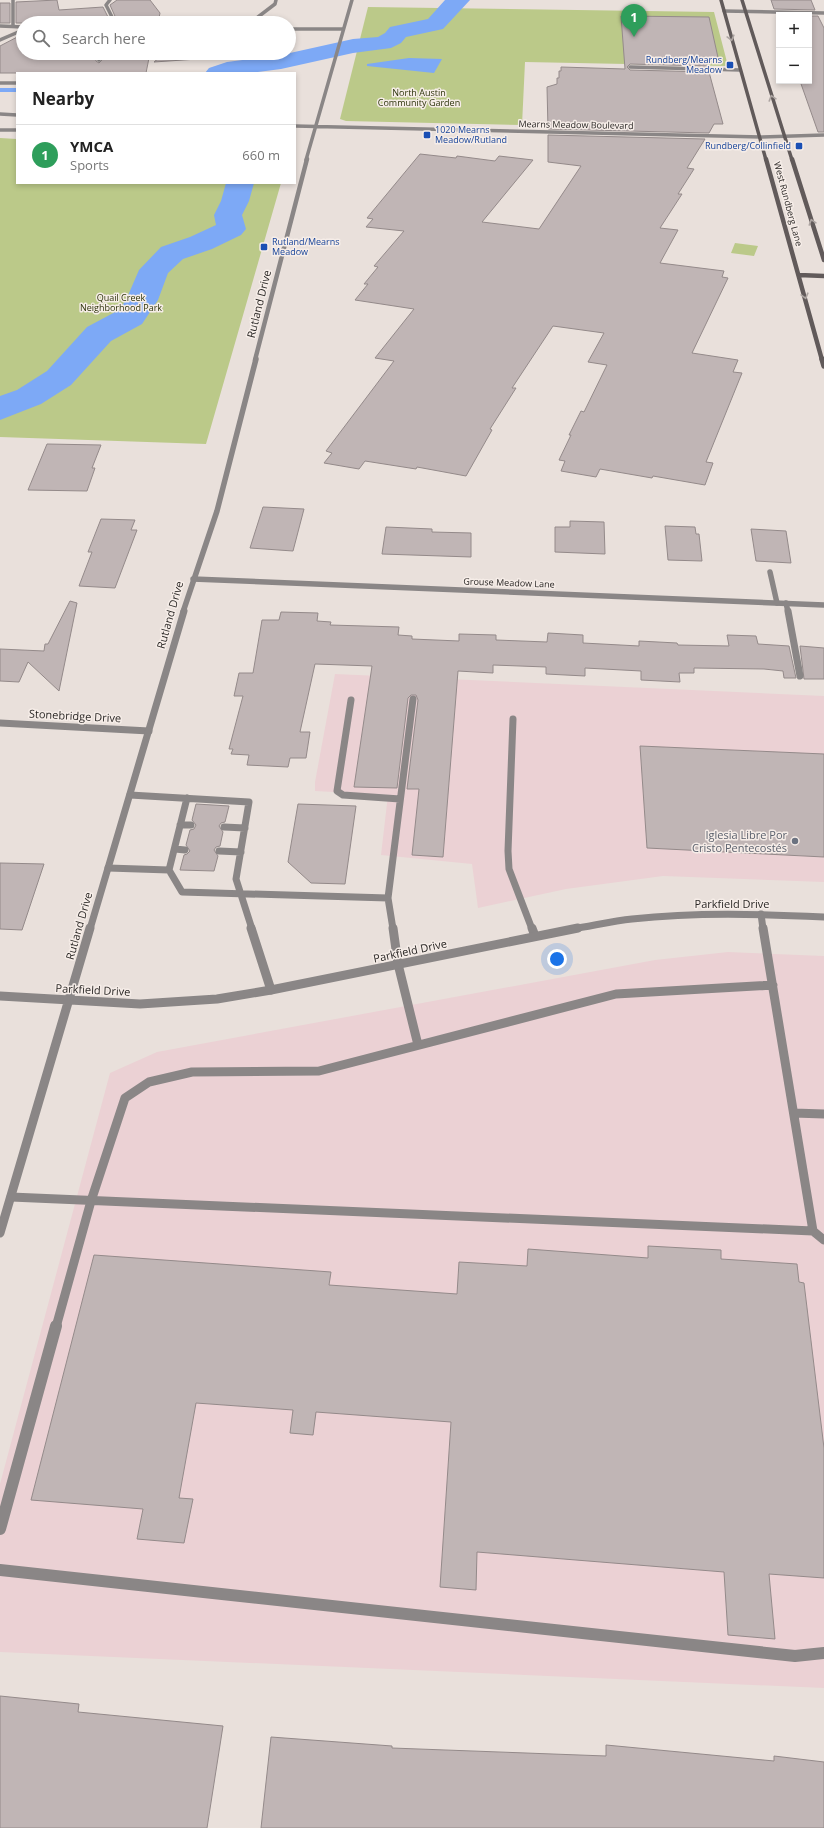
<!DOCTYPE html>
<html lang="en">
<head>
<meta charset="utf-8">
<style>
  body { margin:0; font-family:"Open Sans",sans-serif; background:#f2f2f2; color:#222 }
  .controls { position:absolute; right:12px; top:12px; display:grid; overflow:hidden; border-radius:0px; box-shadow:0 2px 6px #0003 }
  .controls button { width:36px; height:36px; display:grid; place-items:center; padding:0; border:0; border-bottom:1px solid #e0e0e0; background:#fff; color:#222; font:20px sans-serif }
  .you { position:absolute; left:557px; top:959px; width:14px; height:14px; margin:-10px; border:3px solid #fff; border-radius:50%; background:#1a73e8; box-shadow:0 0 0 6px #1a73e833 }
  .badge { display:grid; place-items:center; width:26px; height:26px; border-radius:50%; background:#7c3aed; color:#fff; font-size:13px; font-weight:700 }
  .pin { position:absolute; translate:-50% -33px; filter:drop-shadow(0 1px 2px #0008) }
  .pin::after { content:''; position:absolute; top:21px; width:14px; height:12px; background:inherit; clip-path:polygon(0 0,100% 0,50% 100%) }
  .list { margin:0; padding:0; list-style:none }
  h2 { display:flex; justify-content:space-between; align-items:center; height:52px; margin:0; padding:0 16px; font-size:17px }
  h2 small { font-size:13px; font-weight:400; color:#767676 }
  .list li { display:grid; grid-template-columns:26px 1fr auto; gap:12px; align-items:center; box-sizing:border-box; height:60px; padding:0 16px; border-top:1px solid #e0e0e0 }
  .list b { display:block; font-size:15px; white-space:nowrap }
  .list p { margin:0; font-size:13px; white-space:nowrap; color:#767676 }
  .list em { font-size:13px; font-style:normal; color:#767676 }
  .icon { flex:none; width:22px; height:22px; fill:none; stroke:currentColor; stroke-width:2; stroke-linecap:round; stroke-linejoin:round }
  .map { position:relative; flex:none; width:824px; height:1828px; overflow:hidden }
  .search { position:absolute; background:#fff; box-shadow:0 2px 6px #0003; left:16px; top:16px; width:280px; height:44px; display:flex; align-items:center; gap:10px; box-sizing:border-box; padding:0 14px; border-radius:22px; color:#767676; font-size:15px }
  .panel { position:absolute; background:#fff; box-shadow:0 2px 6px #0003; left:16px; top:72px; width:280px; height:112px; border-radius:0px }
  .map>svg:first-child { display:block }
</style>
</head>
<body>
<div class="map">
<svg width="824" height="1828" viewBox="0 0 824 1828">
  <rect width="100%" height="100%" fill="#e9e0db"/>
  <path fill="#ebd1d4" d="M335,674L824,696V882L663,876L566,889L478,908L472,864L381,855L388,795L315,791V782Z
    M728,952L824,956V1688L0,1652V1484L110,1073L157,1052L655,960Z"/>
  <path fill="#bbc989" d="M368,7L714,12L728,66L525,62L522,125L346,121L340,119Z
    M0,138L17,139V183H281L206,444L0,437Z
    M735,243L758,246L754,256L731,253Z"/>
  <path fill="#7da9f6" d="M409,58L442,59L434,73L367,66V64Z"/>
  <g fill="none" stroke-linecap="round" stroke-linejoin="round">
    <path stroke="#7da9f6" stroke-width="4" d="M0,90H17"/>
    <path fill="#7da9f6" fill-rule="evenodd" d="M445,0H470L443,29L406,37L401,43L391,48L353,53L281,69L251,73H205L209,68L227,62L281,55L353,39L378,37L385,33L390,27L428,19Z
      M226,183H254L249,201L242,215L246,229L241,235L212,249L183,259L168,273L158,300L142,324L111,341L71,385L41,404L0,420V396L17,390L47,371L87,327L119,310L126,300L139,270L161,247L190,237L216,225L214,215L221,201Z"/>
  </g>
  <path fill="#c0b5b5" stroke="#948a8a" d="M57,0L59,10L103,7L111,23H16V2Z
    M117,0H150L160,13L158,23H118L110,5Z
    M771,0H811L815,10L774,9Z
    M0,3H10V23H0Z
    M621,16L709,17L719,62L706,61L707,66L630,64L627,67L630,70L709,72L723,124H714L709,133L548,129L547,87L557,84V78H559V71H561V67L625,69Z
    M809,16H818L824,28V132H818L800,81H809Z
    M23,34V53H94L96,61L99,63L102,60L100,53H150L146,73H0V46Z
    M165,53H210L212,58L154,62Z
    M548,135L705,139L687,168L694,169L678,194H682L660,228L678,230L660,263L724,271L722,277L728,278L692,353L738,360L733,372L742,373L706,462L713,463L705,485L653,476L652,478L600,469L596,477L561,471L565,461L559,460L571,435H569L581,411L584,412L607,365L588,362L604,333L553,326L512,388H516L490,429L492,430L466,476L417,467L416,469L365,461L359,469L324,463L332,453L326,451L394,361L375,358L414,309L355,300L368,284H364L378,267L374,266L404,231L366,227L373,219L367,218L420,154L456,158L457,156L495,161L499,156L533,160L482,222L539,229L581,166L548,162Z
    M47,444L101,445L92,468H95L87,491L28,490Z
    M263,507L304,509L293,551L250,548Z
    M101,519L135,520L131,530H137L115,588L79,586L92,552H88Z
    M570,521L604,522L605,554L555,552V527H570Z
    M665,526L695,527L696,534H699L702,561L668,560Z
    M386,527L432,529V532L471,533V557L382,554Z
    M751,529L786,531L791,563L756,561Z
    M70,601L77,603L59,691L28,662L19,682L0,681V649L44,651L45,644H48Z
    M281,612L318,613L317,621L331,622L330,625L399,627L398,635L412,636V639L459,641V634L496,635V640L547,642L548,633L583,635V643L639,646V641L677,643L678,645L729,646L727,635L756,636L758,644L789,646L796,678H784L783,671L764,669L694,668V673H679L680,682L641,680V671L585,668V676L546,674V667L493,665V673L458,671L443,857L412,855L419,789H407L418,700L416,695H411L408,698L397,788L354,787L372,666L315,664L300,732H310L306,758H290L288,767L247,765L249,755L231,754L233,749H229L243,696H234L239,673H253L262,620H279Z
    M800,646L824,648V679H804Z
    M640,746L824,754V857L647,848Z
    M196,804L229,806L225,822L221,823L219,826L223,832L220,846L216,847L214,850L218,856L214,871L180,870L184,855L187,854L190,851L186,845L190,830L194,829L196,825L192,820Z
    M298,804L356,806L345,884L311,883L288,862Z
    M0,863L44,864L22,930L0,929Z
    M648,1246L721,1250V1259L797,1264L799,1282L804,1283L824,1448V1578L769,1574L775,1639L728,1635L724,1572L477,1552L476,1590L440,1587L451,1422L316,1412L313,1435L290,1433L293,1410L196,1403L179,1498L193,1499L184,1543L137,1539L143,1509L31,1500L94,1255L331,1272L329,1285L457,1294L459,1262L527,1266L528,1249L648,1258Z
    M0,1696L79,1704L78,1712L223,1726L207,1828H0Z
    M271,1737L392,1746V1748L606,1756V1745L774,1761V1756L824,1762V1828H261Z"/>
  <g fill="none" stroke-linecap="round" stroke-linejoin="round">
    <path stroke="#8a8686" stroke-width="3.5" d="M13,0V26
      M110,0L106,5L115,23
      M250,23L275,4L276,0
      M0,40L23,30
      M97,53L99,60
      M251,56L252,53
      M630,67L740,70
      M0,83H17
      M0,114L17,115"/>
    <path stroke="#8a8686" stroke-width="5.5" d="M770,572L777,603
      M786,603L788,612"/>
    <path stroke="#8a8686" stroke-width="7" d="M788,611L800,676
      M351,700L337,791L343,795L400,799
      M513,719L508,851L509,869L532,929
      M130,795L249,802L236,879L252,929
      M180,825H191
      M224,827L245,828
      M175,849L185,850
      M219,851L241,852
      M108,868L169,870L182,892L388,898
      M169,870L187,798
      M761,914L763,929
      M393,929L388,898L413,699"/>
    <path stroke="#8a8686" stroke-width="9" d="M251,928L271,990
      M393,928L398,964L418,1045
      M532,928L535,936
      M763,928L813,1231L824,1240
      M794,1113L824,1114
      M11,1197L813,1231
      M56,1327L91,1201L125,1098L149,1082L192,1072L319,1071L616,994L773,985"/>
    <path stroke="#8a8686" stroke-width="12" d="M0,1529L56,1326
      M0,1570L795,1656L824,1653"/>
    <path stroke="#8a8686" stroke-width="3.5" d="M724,11L824,13
      M0,26L23,27
      M289,29H343"/>
    <path stroke="#8a8686" stroke-width="5.5" d="M193,579L824,605"/>
    <path stroke="#8a8686" stroke-width="7" d="M0,723L149,731"/>
    <path stroke="#8a8686" stroke-width="3.5" d="M295,126L761,137L824,135
      M0,130H17
      M306,160L352,0"/>
    <path stroke="#8a8686" stroke-width="4.5" d="M255,360L307,159"/>
    <path stroke="#8a8686" stroke-width="5.5" d="M183,612L217,511L256,359"/>
    <path stroke="#8a8686" stroke-width="7" d="M90,929L184,611
      M572,929C592,926 612,921 632,919C696,912 760,914 824,917"/>
    <path stroke="#8a8686" stroke-width="9" d="M0,996L140,1004L217,999L271,990L578,928
      M0,1233L90,928"/>
    <path stroke="#615a5a" stroke-width="3.5" d="M721,0L766,160
      M742,0L792,160"/>
    <path stroke="#615a5a" stroke-width="4.5" d="M766,159L822,360
      M792,159L824,260
      M799,275L824,276"/>
    <path stroke="#615a5a" stroke-width="5.5" d="M822,359L824,366"/>
  </g>
  <defs><path id="oneway-chevron" d="M-2-3.5L2.5 0L-2 3.5" fill="none" stroke-width="1.6" stroke-linecap="round" stroke-linejoin="round"/></defs>
  <g stroke="#aca4a1">
    <use href="#oneway-chevron" transform="translate(731 38) rotate(75)"/>
    <use href="#oneway-chevron" transform="translate(772 98) rotate(-107)"/>
    <use href="#oneway-chevron" transform="translate(812 222) rotate(-108)"/>
    <use href="#oneway-chevron" transform="translate(805 296) rotate(75)"/>
  </g>
  <g fill="#1a4fb4" stroke="#f6ede8" stroke-width="1.5">
    <rect x="726" y="61" width="8" height="8" rx="2"/>
    <rect x="423" y="131" width="8" height="8" rx="2"/>
    <rect x="795" y="142" width="8" height="8" rx="2"/>
    <rect x="260" y="243" width="8" height="8" rx="2"/>
  </g>
  <circle fill="#6b7280" stroke="#f6ede8" stroke-width="1.5" cx="795" cy="841" r="4"/>
  <g text-anchor="middle" stroke-width="3" stroke-linejoin="round" paint-order="stroke">
    <g font-size="9" fill="#164399" stroke="#f6ede8" text-anchor="end">
      <text x="722" y="63">Rundberg/Mearns<tspan x="722" dy="10">Meadow</tspan></text>
      <text x="435" y="133" text-anchor="start">1020 Mearns<tspan x="435" dy="10">Meadow/Rutland</tspan></text>
      <text x="791" y="149">Rundberg/Collinfield</text>
      <text x="272" y="245" text-anchor="start">Rutland/Mearns<tspan x="272" dy="10">Meadow</tspan></text>
    </g>
    <g font-size="9" fill="#2e350c" stroke="#f6ede8">
      <text x="419" y="96">North Austin<tspan x="419" dy="10">Community Garden</tspan></text>
      <text x="121" y="301">Quail Creek<tspan x="121" dy="10">Neighborhood Park</tspan></text>
    </g>
    <g font-size="9" fill="#2b2826" stroke="#f6ede8">
      <text transform="translate(576 125) rotate(1)" y="3">Mearns Meadow Boulevard</text>
      <text transform="translate(788 204) rotate(75)" y="3">West Rundberg Lane</text>
      <text transform="translate(509 583) rotate(2)" y="3">Grouse Meadow Lane</text>
    </g>
    <g font-size="11" fill="#2b2826" stroke="#f6ede8">
      <text transform="translate(259 304) rotate(-76)" y="4">Rutland Drive</text>
      <text transform="translate(170 615) rotate(-74)" y="4">Rutland Drive</text>
      <text transform="translate(75 716) rotate(3)" y="4">Stonebridge Drive</text>
      <text x="732" y="908">Parkfield Drive</text>
      <text transform="translate(79 926) rotate(-74)" y="4">Rutland Drive</text>
      <text transform="translate(410 951) rotate(-12)" y="4">Parkfield Drive</text>
      <text transform="translate(93 990) rotate(3)" y="4">Parkfield Drive</text>
    </g>
    <g font-size="11" fill="#5b616d" stroke="#f6ede8" text-anchor="end">
      <text x="787" y="839">Iglesia Libre Por<tspan x="787" dy="13">Cristo Pentecostés</tspan></text>
    </g>
  </g>
</svg>
<div class="controls">
<button>+</button>
<button>−</button>
</div>
<div class="you"></div>
<div class="pin badge" style="left:634px;top:37px;background:#2e9e5b">1</div>
<div class="search"><svg class="icon" aria-label="search" viewBox="0 0 24 24"><circle cx="10" cy="10" r="6"/><path d="M15 15l6 6"/></svg>Search here</div>
<section class="panel">
<h2>Nearby<small></small></h2>
<ul class="list">
<li><span class="badge" style="background:#2e9e5b">1</span><div><b>YMCA</b><p>Sports</p></div><em>660 m</em></li>
</ul>
</section>
</div>
</body>
</html>
